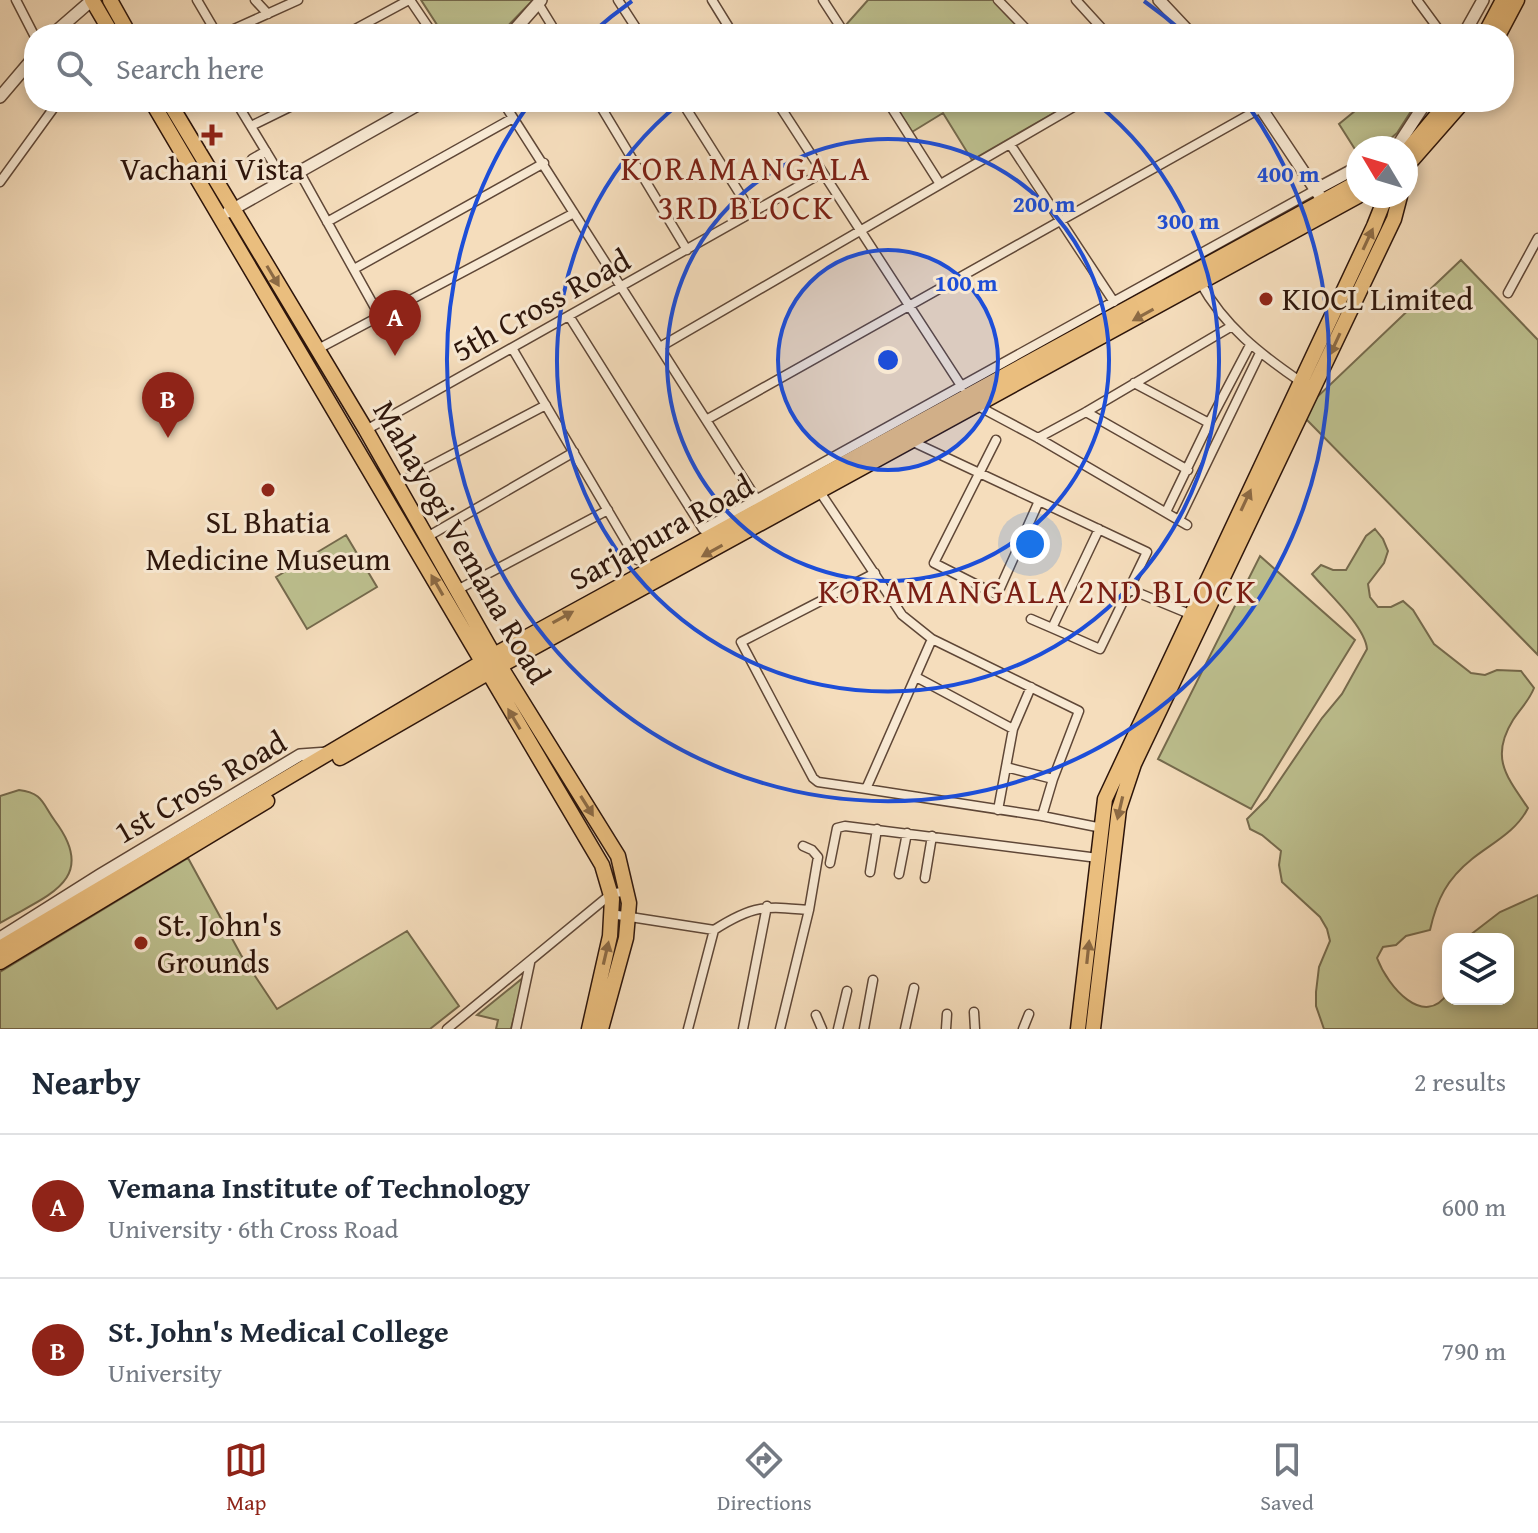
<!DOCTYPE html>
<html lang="en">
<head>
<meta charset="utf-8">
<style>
  body { margin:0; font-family:"Gentium Book Plus",serif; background:#f2f2f3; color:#1f2937 }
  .controls { position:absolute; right:24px; bottom:24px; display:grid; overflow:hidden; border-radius:16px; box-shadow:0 4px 12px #0003 }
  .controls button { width:72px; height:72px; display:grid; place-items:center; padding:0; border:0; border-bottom:2px solid #e0e1e3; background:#fff; color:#1f2937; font:40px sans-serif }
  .compass { position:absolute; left:1346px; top:136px; width:72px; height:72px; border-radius:50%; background:#fff; box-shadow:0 4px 12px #0003; rotate:308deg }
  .you { position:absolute; left:1030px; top:544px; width:28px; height:28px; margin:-20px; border:6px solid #fff; border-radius:50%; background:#1a73e8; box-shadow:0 0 0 12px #1a73e833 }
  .badge { display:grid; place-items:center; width:52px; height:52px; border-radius:50%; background:#8f2418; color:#fff; font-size:26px; font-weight:700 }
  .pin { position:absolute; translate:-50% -66px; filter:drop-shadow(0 2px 4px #0008) }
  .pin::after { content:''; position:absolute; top:42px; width:28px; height:24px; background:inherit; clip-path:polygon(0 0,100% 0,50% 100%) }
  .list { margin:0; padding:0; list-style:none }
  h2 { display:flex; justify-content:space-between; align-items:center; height:104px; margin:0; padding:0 32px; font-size:34px }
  h2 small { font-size:26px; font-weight:400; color:#747a83 }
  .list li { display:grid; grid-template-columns:52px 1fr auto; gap:24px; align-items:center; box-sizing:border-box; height:144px; padding:0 32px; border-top:2px solid #e0e1e3 }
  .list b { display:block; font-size:30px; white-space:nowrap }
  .list p { margin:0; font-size:26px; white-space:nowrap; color:#747a83 }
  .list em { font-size:26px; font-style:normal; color:#747a83 }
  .icon { flex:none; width:44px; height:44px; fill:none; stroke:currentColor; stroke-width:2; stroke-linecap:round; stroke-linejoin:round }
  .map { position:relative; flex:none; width:1538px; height:1029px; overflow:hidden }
  .search { position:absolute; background:#fff; box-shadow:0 4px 12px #0003; left:24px; right:24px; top:24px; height:88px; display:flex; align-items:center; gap:20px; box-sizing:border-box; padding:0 28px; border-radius:32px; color:#747a83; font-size:30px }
  .sheet { height:392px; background:#fff }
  nav { display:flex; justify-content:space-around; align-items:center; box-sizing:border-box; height:112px; border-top:2px solid #e0e1e3; background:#fff; font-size:22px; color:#747a83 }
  nav a { display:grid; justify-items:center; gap:4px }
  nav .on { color:#8f2418 }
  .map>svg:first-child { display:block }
</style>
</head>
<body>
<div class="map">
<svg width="1538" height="1029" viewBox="0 0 1538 1029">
  <rect width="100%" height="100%" fill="#f5ddbc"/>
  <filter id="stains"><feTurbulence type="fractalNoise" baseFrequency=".0025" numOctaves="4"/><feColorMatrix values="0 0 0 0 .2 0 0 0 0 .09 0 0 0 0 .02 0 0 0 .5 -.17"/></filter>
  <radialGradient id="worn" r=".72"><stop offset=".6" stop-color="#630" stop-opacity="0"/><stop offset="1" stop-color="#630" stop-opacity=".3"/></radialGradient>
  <path fill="#bdc08f" stroke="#756a4d" stroke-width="2" d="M421,0H533L500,34H443Z
    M868,0H996L1029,34H849L844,27Z
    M893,102H1073L972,160L943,113L912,132Z
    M1366,102H1417L1397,133L1382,146L1358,148V154L1339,124Z
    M1461,260L1538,340V655L1306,419L1315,399Z
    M1375,529L1383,539L1388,551L1384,563L1368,584L1370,597L1378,607H1391L1403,601L1413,610L1434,644L1471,673L1485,675L1497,670L1521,671L1534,688C1529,701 1520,709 1513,720C1490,757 1506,776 1528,808C1516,832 1492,843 1472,859C1447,879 1437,899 1430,930L1406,936L1396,945L1383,947L1377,958C1388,987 1424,1029 1448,993V999H1508V939H1465L1500,912L1538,895V1029H1324L1316,1006V992L1319,967L1330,941L1327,929L1320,917L1282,882L1279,865L1281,851L1262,835L1250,829L1247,819L1267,799L1322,718L1342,694L1367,649C1365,626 1327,592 1312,574L1321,565L1333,570H1346L1366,536Z
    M346,535L377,587L307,629L276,577Z
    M1260,556L1355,640L1251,809L1158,759Z
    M19,790C43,793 42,803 55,821C100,881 45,896 0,923V796Z
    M188,858L241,955L277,1009L407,931L459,1006L430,1029H0V972Z
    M524,977L511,1029H496L498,1020L477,1015Z"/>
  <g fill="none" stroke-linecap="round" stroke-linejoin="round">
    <g stroke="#5f4737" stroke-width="11">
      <path id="minor" d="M16,0L34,35
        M197,0L217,34
        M255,0L268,14
        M410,0L433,34
        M618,0L640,34
        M712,0L733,34
        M823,0L845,34
        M998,0L1031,34
        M1076,0L1107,34
        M1417,0L1442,34
        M538,3L557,34
        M223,34L298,0
        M346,34L409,0
        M236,102L284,181
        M503,102L759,503
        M598,102L687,250
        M682,102L752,213
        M777,102L962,387
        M888,102L940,184
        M251,126L300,102
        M1010,144L1114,302
        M252,159L266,151
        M300,173L379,315
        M0,182L58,102
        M327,222L513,118
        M354,269L544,163
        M1200,282C1224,326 1260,354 1301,382
        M1508,293L1538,238
        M569,316L703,529L1317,189
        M660,347L1082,102
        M512,348L637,560
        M318,349L574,213
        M1134,383L1209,423
        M976,405L1038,438L1187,525
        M1086,412L1188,470
        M706,420L1261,108
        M366,430L822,173
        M1038,438L1086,412L1232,326
        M911,441L1039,501L997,595L934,563L996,440
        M396,484L546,405
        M820,492L902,615L932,639L866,789L1042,816L1053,779L1079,711L932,639
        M1039,501L1147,552L1100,649L1052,628L1099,529
        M1166,512L1209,423L1250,345
        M1179,520L1260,353
        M427,537L574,452
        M1129,589L1192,615
        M457,590L608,510
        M1031,619L1052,628
        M916,677L1013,729
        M1006,767L1053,779
        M866,789L818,782L813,778L741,642L875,573
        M998,810L1013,729L1031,687
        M1042,816L1102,828
        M830,863L837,828L845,826L1098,858
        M870,872L877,829
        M899,874L907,833
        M925,878L932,836
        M611,914L714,930
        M714,930C753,905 764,906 809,910
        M974,1012L975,1029
        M816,1015L822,1029
        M447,1029L611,894L626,891
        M516,1029L530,963
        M688,1029L714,930
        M743,1029L767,906
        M780,1029L809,910L818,857L812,850L803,846
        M838,1029L847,991
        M864,1029L873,980
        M905,1029L914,988
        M946,1029L947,1014
        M1023,1029L1029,1014"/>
    </g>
    <g stroke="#5f4737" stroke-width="14">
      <path id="tertiary" d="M1159,0L1191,34
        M53,34L92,0
        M511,34L541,0
        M1464,34L1483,0
        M0,97L34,57
        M1257,102L1323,201
        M1393,148L1400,142L1426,102
        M1317,189L1358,167
        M228,212L423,102
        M0,938L100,875L300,755L328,753"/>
    </g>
    <g stroke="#2d150b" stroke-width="17">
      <path id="primary" d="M92,0L112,34
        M110,0L129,34
        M1485,34L1503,0
        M1499,34L1517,0
        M152,102L602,865L612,899L610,936L589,1029
        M169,102L366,430L500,666L618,856L629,903L626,938L601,1029
        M1406,152L1448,102
        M1406,167L1463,102
        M340,758L500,666L1358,196
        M0,948L494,655L1358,182
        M0,962L267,801
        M1078,1029L1105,799L1374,226L1386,196
        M1093,1029L1119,809L1134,764L1394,219L1400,196"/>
    </g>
    <use href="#minor" stroke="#f8e9d3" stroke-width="8"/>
    <use href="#tertiary" stroke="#f8e9d3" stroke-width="11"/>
    <use href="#primary" stroke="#eabe7e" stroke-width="14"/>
  </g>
  <defs><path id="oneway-solid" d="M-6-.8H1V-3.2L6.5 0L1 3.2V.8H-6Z" transform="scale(2)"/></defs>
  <g fill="#8c6a44">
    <use href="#oneway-solid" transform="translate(1368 239) rotate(-65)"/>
    <use href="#oneway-solid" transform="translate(273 276) rotate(59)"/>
    <use href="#oneway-solid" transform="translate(1143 315) rotate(151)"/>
    <use href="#oneway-solid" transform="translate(1335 344) rotate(115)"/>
    <use href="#oneway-solid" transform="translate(1246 500) rotate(-65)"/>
    <use href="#oneway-solid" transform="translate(712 551) rotate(151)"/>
    <use href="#oneway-solid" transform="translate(437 585) rotate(-120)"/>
    <use href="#oneway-solid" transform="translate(563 617) rotate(-29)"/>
    <use href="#oneway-solid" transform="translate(514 719) rotate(-121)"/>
    <use href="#oneway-solid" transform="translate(587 806) rotate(58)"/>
    <use href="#oneway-solid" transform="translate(1120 808) rotate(103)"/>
    <use href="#oneway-solid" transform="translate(1088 952) rotate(-84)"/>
    <use href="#oneway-solid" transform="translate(606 953) rotate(-77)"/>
  </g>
  <circle cx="888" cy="360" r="110" fill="#1d4ed8" fill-opacity=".12"/>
  <g fill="none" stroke="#1d4ed8" stroke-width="4">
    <circle cx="888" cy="360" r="110"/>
    <circle cx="888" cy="360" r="221"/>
    <path d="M833 34A331 331 0 0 1 943 34M1096 103A331 331 0 1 1 680 103"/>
    <path d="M593 32A441 441 0 0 1 632 1M1144 1A441 441 0 0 1 1183 32M1247 104A441 441 0 1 1 529 104"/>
  </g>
  <g fill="#8f2418" stroke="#f8e9d3" stroke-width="3">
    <path d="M208 123h8v8h8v8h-8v8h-8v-8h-8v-8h8z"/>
    <circle cx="1266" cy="299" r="8"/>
    <circle cx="268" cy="490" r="8"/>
    <circle cx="141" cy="943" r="8"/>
  </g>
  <g text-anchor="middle" stroke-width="6" stroke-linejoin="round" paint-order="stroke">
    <g font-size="32" fill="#2d150b" stroke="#f8e9d3">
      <text x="212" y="180">Vachani Vista</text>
      <text x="1282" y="310" text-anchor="start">KIOCL Limited</text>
      <text x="268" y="533">SL Bhatia<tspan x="268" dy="37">Medicine Museum</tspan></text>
      <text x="157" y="936" text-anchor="start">St. John's<tspan x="157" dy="37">Grounds</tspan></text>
    </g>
    <g font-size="32" fill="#2d150b" stroke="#f8e9d3">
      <text transform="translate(541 305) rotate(-29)" y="11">5th Cross Road</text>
      <text transform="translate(661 532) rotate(-29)" y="11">Sarjapura Road</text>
      <text transform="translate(462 542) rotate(60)" y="11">Mahayogi Vemana Road</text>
      <text transform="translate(200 787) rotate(-30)" y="11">1st Cross Road</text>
    </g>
    <g font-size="34" letter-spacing="2" fill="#7a1f14" stroke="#f8e9d3">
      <text x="746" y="180">KORAMANGALA<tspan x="746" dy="39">3RD BLOCK</tspan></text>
      <text x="1038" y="603">KORAMANGALA 2ND BLOCK</text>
    </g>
  </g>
  <circle cx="888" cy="360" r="12" fill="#1d4ed8" stroke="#f8e9d3" stroke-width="4"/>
  <g font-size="24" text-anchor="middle" font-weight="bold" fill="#1d4ed8" stroke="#f8e9d3" stroke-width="6" stroke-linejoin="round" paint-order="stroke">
    <text x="1288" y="182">400 m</text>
    <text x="1044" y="212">200 m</text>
    <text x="1188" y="229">300 m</text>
    <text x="966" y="291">100 m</text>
  </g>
  <rect width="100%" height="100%" filter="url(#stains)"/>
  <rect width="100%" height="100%" fill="url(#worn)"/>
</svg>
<div class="controls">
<button><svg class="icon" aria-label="layers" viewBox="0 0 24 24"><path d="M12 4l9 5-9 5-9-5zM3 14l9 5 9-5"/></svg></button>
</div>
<svg class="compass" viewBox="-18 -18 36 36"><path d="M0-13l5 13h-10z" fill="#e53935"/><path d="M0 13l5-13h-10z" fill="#747a83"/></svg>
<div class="you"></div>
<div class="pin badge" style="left:395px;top:356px">A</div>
<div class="pin badge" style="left:168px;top:438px">B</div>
<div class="search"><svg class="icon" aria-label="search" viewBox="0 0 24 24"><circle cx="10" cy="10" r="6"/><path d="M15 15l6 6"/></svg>Search here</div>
</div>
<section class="sheet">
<h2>Nearby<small>2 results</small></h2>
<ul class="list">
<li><span class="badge">A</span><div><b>Vemana Institute of Technology</b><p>University · 6th Cross Road</p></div><em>600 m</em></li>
<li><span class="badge">B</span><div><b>St. John's Medical College</b><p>University</p></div><em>790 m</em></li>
</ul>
</section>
<nav>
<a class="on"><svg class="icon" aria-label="map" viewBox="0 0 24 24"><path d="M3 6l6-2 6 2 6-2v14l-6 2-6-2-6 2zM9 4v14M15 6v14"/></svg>Map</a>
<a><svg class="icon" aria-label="directions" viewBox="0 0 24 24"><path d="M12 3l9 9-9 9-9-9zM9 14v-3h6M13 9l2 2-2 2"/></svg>Directions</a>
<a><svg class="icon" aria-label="saved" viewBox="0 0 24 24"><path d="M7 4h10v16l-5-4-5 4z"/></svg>Saved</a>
</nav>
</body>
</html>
